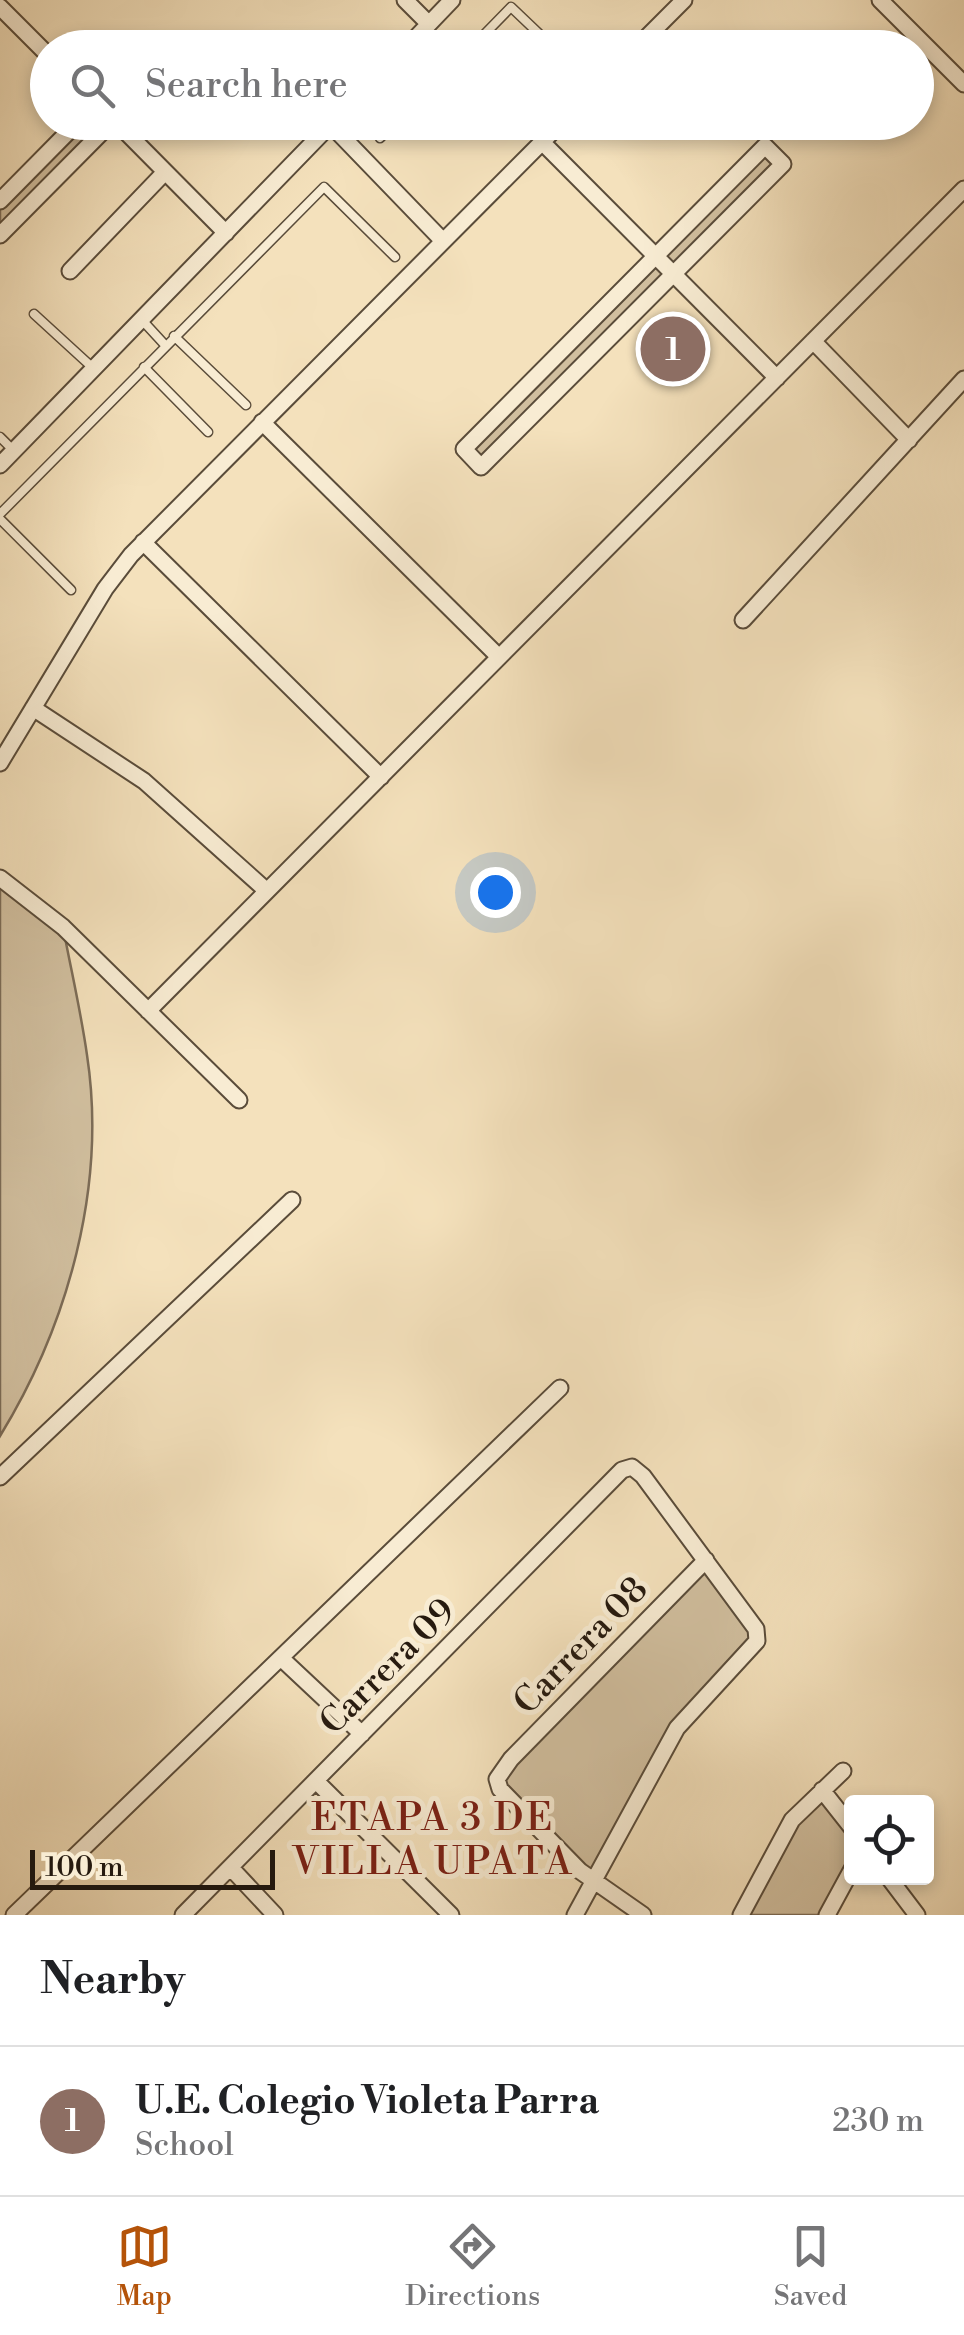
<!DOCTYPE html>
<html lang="en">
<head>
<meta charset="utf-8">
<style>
  body { margin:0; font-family:"Libre Bodoni",serif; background:#f2f2f2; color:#202124 }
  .controls { position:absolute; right:30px; bottom:30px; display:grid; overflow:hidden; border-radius:10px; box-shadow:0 5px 15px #0003 }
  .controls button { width:90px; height:90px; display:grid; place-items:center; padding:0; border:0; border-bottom:2px solid #e0e0e0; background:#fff; color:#202124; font:50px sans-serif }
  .scale { position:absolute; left:30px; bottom:25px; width:245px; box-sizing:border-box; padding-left:10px; border:5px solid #261a0f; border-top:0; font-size:28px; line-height:35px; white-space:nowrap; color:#261a0f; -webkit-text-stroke:8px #f8ecd3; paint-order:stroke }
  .you { position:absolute; left:495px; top:892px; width:35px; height:35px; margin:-25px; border:8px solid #fff; border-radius:50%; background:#1a73e8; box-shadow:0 0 0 15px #1a73e833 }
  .badge { display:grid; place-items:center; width:65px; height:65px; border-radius:50%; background:#b45309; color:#fff; font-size:32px; font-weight:700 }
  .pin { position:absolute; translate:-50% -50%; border:5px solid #fff; box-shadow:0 2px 10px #0006 }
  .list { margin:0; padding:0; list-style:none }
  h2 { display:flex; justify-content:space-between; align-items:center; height:130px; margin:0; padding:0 40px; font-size:42px }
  h2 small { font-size:32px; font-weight:400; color:#757577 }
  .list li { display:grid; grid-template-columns:65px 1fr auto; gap:30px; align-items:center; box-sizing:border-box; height:150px; padding:0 40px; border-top:2px solid #e0e0e0 }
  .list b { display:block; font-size:38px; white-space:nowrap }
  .list p { margin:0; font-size:32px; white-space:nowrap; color:#757577 }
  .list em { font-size:32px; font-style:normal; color:#757577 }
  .icon { flex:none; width:55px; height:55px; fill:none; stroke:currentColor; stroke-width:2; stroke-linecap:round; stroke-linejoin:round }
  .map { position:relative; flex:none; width:964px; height:1915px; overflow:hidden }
  .search { position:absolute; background:#fff; box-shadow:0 5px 15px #0003; left:30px; right:30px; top:30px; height:110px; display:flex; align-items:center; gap:25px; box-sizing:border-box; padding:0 35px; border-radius:55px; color:#757577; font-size:38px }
  .sheet { height:280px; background:#fff }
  nav { display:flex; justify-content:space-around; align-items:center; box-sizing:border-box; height:140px; border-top:2px solid #e0e0e0; background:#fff; font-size:28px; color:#757577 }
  nav a { display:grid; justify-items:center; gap:5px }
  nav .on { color:#b45309 }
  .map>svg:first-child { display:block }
</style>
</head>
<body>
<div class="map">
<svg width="964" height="1915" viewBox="0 0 964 1915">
  <rect width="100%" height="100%" fill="#f4e1bc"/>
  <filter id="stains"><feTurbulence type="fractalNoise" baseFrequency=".002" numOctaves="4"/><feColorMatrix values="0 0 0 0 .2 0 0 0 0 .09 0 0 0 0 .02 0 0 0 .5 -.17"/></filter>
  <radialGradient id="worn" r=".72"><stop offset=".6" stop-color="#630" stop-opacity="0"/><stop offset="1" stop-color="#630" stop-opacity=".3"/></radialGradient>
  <path fill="#d1bf9f" stroke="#7c6c57" stroke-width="2.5" d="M78,123H112L0,235V201Z
    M765,146L783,164L481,467L464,449Z
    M0,878L63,927C71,970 81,1012 87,1055C107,1186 68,1325 0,1436Z
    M706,1560L758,1634L705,1696L593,1882L500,1789L499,1773Z
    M822,1790L852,1828L851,1869L827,1915H741L771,1854Z"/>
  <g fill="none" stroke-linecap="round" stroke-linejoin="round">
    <g stroke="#5a4c3a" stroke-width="11">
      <path id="service" d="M471,48L511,7L554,48
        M380,138L396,122
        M34,314L93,368
        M142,320L165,345
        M174,336L246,405
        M144,367L208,432
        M0,437L14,451
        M0,514L324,187L395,257
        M0,519L71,590"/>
    </g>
    <g stroke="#5a4c3a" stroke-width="19">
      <path id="minor" d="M405,0L429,24
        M880,0L964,84
        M0,7L48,55
        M406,48L452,0
        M636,48L684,0
        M116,122L226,233
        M331,125L443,241
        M542,142L777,378
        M765,146L783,164L481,467L464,449Z
        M0,201L78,122
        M0,235L112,122
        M70,271L165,172
        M813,341L909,440
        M262,422L499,657
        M0,465L333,122
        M143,542L381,777
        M743,620L964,379
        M33,708L144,781L267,891
        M0,763L105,589L131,555L562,122
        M0,878L63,927L239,1100
        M148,1011L964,189
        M0,1477L292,1200
        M281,1658L362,1734
        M316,1781L451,1915
        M822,1790L852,1828
        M231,1868L275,1915
        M889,1878L917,1915
        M14,1915L560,1388
        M183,1915L622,1470L632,1467L643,1476L756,1629L757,1641L677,1728L575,1915
        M643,1915L580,1871L500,1789L497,1779L511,1759L706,1560
        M741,1915L792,1820L843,1771
        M827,1915L852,1869"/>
    </g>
    <use href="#service" stroke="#f8ecd3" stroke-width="8"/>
    <use href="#minor" stroke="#f8ecd3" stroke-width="15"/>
  </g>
  <g text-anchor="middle" stroke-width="10" stroke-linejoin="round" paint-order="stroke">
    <g font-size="35" fill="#261a0f" stroke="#f8ecd3">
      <text transform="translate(580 1645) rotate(-46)" y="12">Carrera 08</text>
      <text transform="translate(387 1666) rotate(-45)" y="12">Carrera 09</text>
    </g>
    <g font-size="38" letter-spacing="2.5" fill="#7a1f14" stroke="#f8ecd3">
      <text x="433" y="1830">ETAPA 3 DE<tspan x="433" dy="44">VILLA UPATA</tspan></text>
    </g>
  </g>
  <rect width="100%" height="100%" filter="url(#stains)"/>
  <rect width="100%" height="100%" fill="url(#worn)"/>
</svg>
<div class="controls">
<button><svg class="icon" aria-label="locate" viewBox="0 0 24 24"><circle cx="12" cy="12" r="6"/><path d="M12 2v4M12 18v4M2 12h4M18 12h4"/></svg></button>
</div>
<div class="scale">100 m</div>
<div class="you"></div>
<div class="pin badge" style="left:673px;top:349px;background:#8d6e63">1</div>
<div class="search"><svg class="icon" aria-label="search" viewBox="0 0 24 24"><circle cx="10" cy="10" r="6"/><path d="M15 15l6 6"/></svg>Search here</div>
</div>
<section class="sheet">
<h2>Nearby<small></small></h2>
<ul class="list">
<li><span class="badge" style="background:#8d6e63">1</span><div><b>U.E. Colegio Violeta Parra</b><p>School</p></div><em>230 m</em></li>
</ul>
</section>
<nav>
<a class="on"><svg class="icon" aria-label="map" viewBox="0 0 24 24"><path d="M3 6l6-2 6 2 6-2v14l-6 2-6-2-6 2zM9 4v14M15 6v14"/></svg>Map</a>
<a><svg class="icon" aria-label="directions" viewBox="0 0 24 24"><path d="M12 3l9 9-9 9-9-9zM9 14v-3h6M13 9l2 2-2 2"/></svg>Directions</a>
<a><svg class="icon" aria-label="saved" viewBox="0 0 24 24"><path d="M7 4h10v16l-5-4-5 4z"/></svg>Saved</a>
</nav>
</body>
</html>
